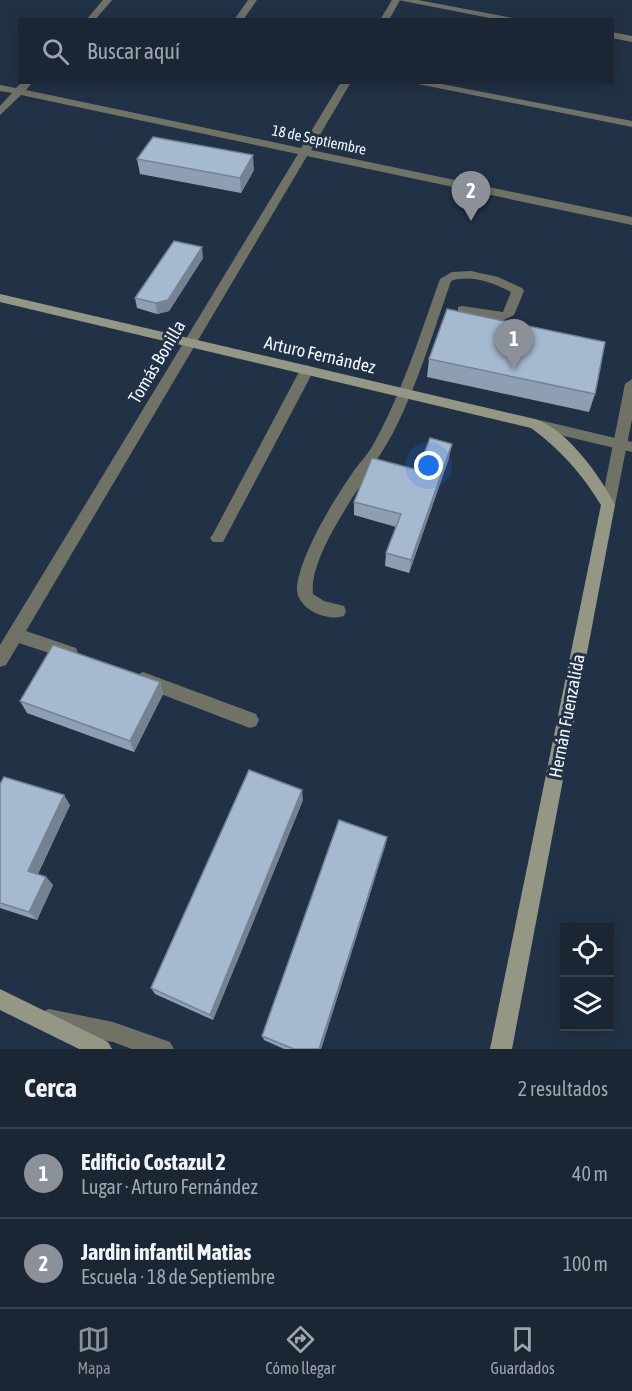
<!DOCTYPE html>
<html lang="es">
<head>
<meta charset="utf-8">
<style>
  body { margin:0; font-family:"Asap Condensed",sans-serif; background:#232e3c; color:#f1f3f6 }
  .controls { position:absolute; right:18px; bottom:18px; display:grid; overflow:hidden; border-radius:0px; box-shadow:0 3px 15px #0003 }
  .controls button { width:54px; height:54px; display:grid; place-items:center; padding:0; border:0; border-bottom:2px solid #38434f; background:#1a2634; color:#f1f3f6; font:30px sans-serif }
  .you { position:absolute; left:429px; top:466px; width:21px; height:21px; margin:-15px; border:4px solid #fff; border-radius:50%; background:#1a73e8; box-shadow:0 0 0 9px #1a73e833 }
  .badge { display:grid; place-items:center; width:39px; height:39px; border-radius:50%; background:#8c9099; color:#fff; font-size:20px; font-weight:700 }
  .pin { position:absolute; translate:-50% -50px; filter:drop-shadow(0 2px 3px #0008) }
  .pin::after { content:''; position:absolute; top:32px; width:21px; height:18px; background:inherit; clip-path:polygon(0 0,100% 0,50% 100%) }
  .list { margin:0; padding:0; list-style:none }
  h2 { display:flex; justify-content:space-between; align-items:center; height:78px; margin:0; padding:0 24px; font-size:26px }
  h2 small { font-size:20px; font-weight:400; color:#9fa5ac }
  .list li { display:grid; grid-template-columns:39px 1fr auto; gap:18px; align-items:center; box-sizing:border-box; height:90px; padding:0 24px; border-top:2px solid #38434f }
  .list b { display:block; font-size:22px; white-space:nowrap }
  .list p { margin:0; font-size:20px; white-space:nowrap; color:#9fa5ac }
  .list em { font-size:20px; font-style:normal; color:#9fa5ac }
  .icon { flex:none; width:33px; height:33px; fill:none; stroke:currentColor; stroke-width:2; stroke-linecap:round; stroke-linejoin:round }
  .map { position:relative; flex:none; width:632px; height:1049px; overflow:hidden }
  .search { position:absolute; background:#1a2634; box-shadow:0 3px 15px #0003; left:18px; right:18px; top:18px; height:66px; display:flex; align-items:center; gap:15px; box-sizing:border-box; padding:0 21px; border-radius:0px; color:#9fa5ac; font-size:22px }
  .sheet { height:258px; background:#1a2634 }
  nav { display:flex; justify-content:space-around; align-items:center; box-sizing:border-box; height:84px; border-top:2px solid #38434f; background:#1a2634; font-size:16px; color:#9fa5ac }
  nav a { display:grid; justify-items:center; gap:3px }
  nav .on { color:#8c9099 }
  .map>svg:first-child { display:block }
</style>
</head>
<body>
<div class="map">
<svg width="632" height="1049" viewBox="0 0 632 1049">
  <rect width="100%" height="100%" fill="#223246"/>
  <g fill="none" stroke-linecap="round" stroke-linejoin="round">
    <path fill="#717266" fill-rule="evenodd" d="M471,271L498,277L522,288L524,291L514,315L502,321L458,313V307L462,306L503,312L511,292C495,283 469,274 451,281C434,330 419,380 396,427C376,469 308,549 313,594L324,601L344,606L346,611L344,616C325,622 295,608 297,586C302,552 332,503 351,475C358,464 367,456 373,445C402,393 420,335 440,279L452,272Z
      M307,365L314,370L223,542H213L210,538L213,534L300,370Z"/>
    <path fill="#717266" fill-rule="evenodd" d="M103,0H112L95,20H86Z
      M248,0H257L243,20H234Z
      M392,0H400L389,20H380Z
      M22,82H33L26,90L301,148L341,82H351L311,150L632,217V225L307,156L26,631L76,648L78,653L76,658L70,660L19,643L6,665L0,667V645L298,154L21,95L0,115V106L12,93L0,91V85L16,88Z
      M408,82H431L632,121V127Z
      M632,379V419L615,505L613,509H603L601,505L625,384Z
      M143,672L256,714L259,720L256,726L250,728L137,685L135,680L137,675Z
      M49,1009L113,1022L170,1042L174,1049H132L113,1042L49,1029L42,1026L39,1019L42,1012Z"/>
    <path fill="#717266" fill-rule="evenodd" d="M398,0H418L523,20H500Z
      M612,32L632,36V42L612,38Z
      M535,419L632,442V452L530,428L528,424L530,420Z"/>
    <path fill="#949783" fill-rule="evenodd" d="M0,294L535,419C566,428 601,477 615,505L512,1049H490L601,505C582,474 560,449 531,428L0,302Z
      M0,989L108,1042L112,1049H79L0,1010Z"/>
  </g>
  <path fill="#8e9fb4" d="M137,159L254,170L241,193L140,174Z
    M203,258L169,311L157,314L137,308L135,298Z
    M429,359L595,394L589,412L427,377Z
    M449,458L409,573L385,566L386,553L396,527L354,515V502L418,470Z
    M160,682L163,694L134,752L27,713L20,701Z
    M0,784L70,805L38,874L46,877L53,885L37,920L0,908Z
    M303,800L213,1020L155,994L151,988Z
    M387,837L385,846L321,1049H284L264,1040L262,1036Z"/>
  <path fill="#748292" d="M253,155L254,170L241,193L240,178Z
    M202,247L203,258L169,311L157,314L156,303Z
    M452,444L449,458L409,573L411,560Z
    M160,682L163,694L134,752L130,741Z
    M302,790L303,800L213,1020L210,1015Z
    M64,795L70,805L35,880L28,871Z
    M387,837L385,846L321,1049H319Z
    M46,877L53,885L37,920L29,912Z"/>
  <path fill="#a5b9d1" stroke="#748292" stroke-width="1.5" d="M153,137L253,155L240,178L137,159Z
    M174,241L202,247L168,300L156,303L135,298Z
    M447,309L605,342L595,394L429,359Z
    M430,438L452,444L411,560L386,553L401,514L354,502L372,458L418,470Z
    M53,645L160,682L130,741L20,701Z
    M249,770L302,790L210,1015L151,988Z
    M4,777L64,795L28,871L46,877L29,912L0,903V784Z
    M339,820L387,837L319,1049H294L262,1036Z"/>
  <g text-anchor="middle" stroke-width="6" stroke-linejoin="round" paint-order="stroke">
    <g font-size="15" fill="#eff6fd" stroke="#223246">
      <text transform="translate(319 140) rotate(12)" y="5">18 de Septiembre</text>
    </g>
    <g font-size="18" fill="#eff6fd" stroke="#223246">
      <text transform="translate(320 355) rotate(13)" y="6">Arturo Fernández</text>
      <text transform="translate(157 362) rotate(-59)" y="6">Tomás Bonilla</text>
      <text transform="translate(567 716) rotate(-79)" y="6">Hernán Fuenzalida</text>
    </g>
  </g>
</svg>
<div class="controls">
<button><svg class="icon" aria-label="locate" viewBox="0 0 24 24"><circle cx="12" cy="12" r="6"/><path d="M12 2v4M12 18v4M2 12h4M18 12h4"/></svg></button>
<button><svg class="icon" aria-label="layers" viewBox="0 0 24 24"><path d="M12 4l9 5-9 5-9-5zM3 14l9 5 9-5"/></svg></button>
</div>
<div class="you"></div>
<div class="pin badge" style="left:514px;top:369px">1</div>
<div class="pin badge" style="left:471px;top:221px">2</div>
<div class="search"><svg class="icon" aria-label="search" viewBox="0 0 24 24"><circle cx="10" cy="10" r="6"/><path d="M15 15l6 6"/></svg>Buscar aquí</div>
</div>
<section class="sheet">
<h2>Cerca<small>2 resultados</small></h2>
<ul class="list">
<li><span class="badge">1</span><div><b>Edificio Costazul 2</b><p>Lugar · Arturo Fernández</p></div><em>40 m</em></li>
<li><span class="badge">2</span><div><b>Jardin infantil Matias</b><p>Escuela · 18 de Septiembre</p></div><em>100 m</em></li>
</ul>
</section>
<nav>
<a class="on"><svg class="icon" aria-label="map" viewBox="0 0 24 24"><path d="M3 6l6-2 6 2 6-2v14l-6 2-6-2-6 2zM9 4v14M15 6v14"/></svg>Mapa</a>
<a><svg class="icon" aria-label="directions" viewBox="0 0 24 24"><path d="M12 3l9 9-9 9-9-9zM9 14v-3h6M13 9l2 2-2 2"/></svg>Cómo llegar</a>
<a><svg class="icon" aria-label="saved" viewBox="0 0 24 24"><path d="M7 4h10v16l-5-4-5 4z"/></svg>Guardados</a>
</nav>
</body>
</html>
